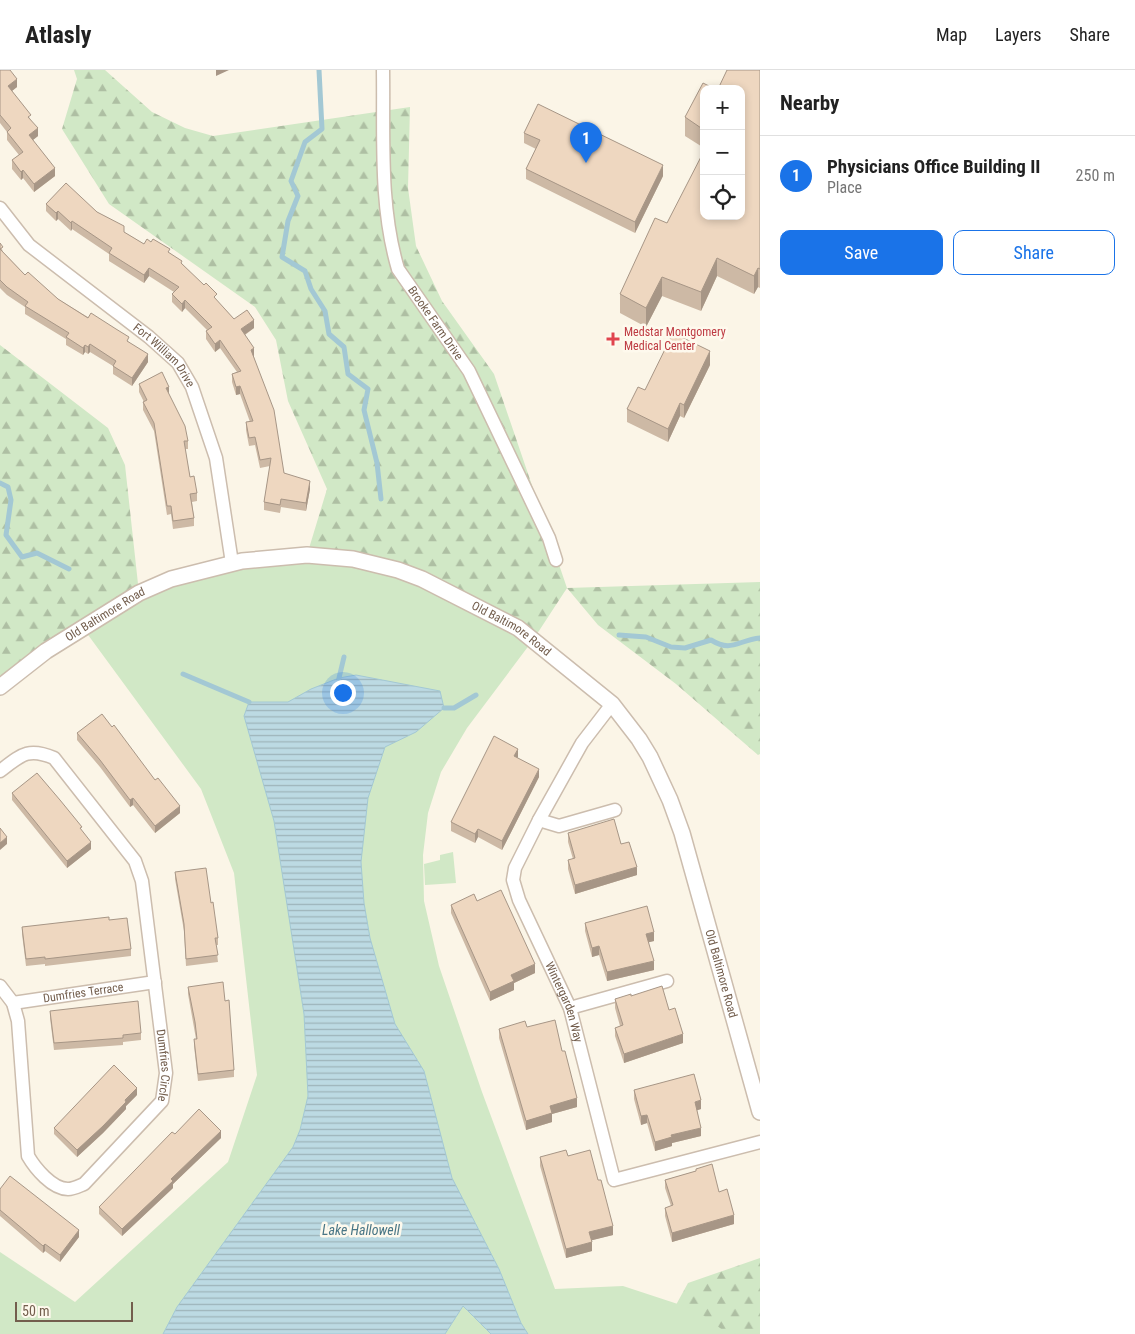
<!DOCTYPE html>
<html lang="en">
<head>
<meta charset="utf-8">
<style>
  body { margin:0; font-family:"Roboto Condensed",sans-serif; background:#f2f2f2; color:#222 }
  .controls { position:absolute; right:15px; top:15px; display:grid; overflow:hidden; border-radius:10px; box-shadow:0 2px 8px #0003 }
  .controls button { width:45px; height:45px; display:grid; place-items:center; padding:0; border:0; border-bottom:1px solid #e0e0e0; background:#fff; color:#222; font:25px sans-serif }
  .scale { position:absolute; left:15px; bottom:12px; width:118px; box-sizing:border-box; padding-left:5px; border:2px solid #735e4d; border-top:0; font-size:14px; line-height:18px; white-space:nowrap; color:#735e4d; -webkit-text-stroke:4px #fef9ed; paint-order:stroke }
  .you { position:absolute; left:342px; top:622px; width:18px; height:18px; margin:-12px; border:4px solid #fff; border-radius:50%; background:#1a73e8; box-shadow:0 0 0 8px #1a73e833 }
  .badge { display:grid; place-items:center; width:32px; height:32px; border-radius:50%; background:#1a73e8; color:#fff; font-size:16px; font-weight:700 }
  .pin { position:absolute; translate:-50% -41px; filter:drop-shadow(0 1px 2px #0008) }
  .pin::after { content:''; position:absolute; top:26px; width:18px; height:15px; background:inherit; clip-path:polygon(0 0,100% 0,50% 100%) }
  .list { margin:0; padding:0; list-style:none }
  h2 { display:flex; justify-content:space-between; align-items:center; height:65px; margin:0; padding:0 20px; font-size:21px }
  h2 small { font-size:16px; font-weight:400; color:#767676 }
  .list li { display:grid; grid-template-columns:32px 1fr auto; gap:15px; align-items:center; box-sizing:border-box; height:80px; padding:0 20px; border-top:1px solid #e0e0e0 }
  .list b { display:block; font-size:19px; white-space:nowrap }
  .list p { margin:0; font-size:16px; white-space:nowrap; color:#767676 }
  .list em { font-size:16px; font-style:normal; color:#767676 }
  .actions { display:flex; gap:10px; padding:15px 20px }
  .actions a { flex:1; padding:11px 0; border:1px solid #1a73e8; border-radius:10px; text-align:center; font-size:18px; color:#1a73e8 }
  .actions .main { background:#1a73e8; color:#fff }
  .icon { flex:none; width:28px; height:28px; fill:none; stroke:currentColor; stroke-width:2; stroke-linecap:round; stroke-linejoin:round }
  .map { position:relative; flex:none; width:760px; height:1264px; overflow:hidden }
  header { display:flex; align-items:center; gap:30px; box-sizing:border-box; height:70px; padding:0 25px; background:#fff; border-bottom:1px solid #e0e0e0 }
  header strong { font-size:24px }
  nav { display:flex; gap:28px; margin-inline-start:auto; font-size:18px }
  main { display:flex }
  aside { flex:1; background:#fff }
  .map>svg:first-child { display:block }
</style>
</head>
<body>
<header>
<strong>Atlasly</strong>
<nav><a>Map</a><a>Layers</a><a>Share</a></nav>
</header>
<main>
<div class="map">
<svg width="760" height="1264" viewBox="0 0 760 1264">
  <defs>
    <pattern id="forest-firs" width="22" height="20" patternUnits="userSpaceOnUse" patternTransform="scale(1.25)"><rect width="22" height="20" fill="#d1e8c6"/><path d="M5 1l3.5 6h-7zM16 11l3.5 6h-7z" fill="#aebfa3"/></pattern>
    <pattern id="water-rules" width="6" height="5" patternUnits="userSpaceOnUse" patternTransform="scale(1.25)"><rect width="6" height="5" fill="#bcdae3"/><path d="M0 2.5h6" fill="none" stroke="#9db4ba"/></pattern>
  </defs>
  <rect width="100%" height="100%" fill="#fbf5e7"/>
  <path fill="url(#forest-firs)" d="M74,0H105L152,42L185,58L213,66L410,37L408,118L416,176L442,231L494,304L567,518L760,512V684L758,685L676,614L598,555L567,518L533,570L307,485L327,419L288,331L276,270L255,237L109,134L62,59L77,9Z
    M0,275L108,358L125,395L139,523L10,609L0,605Z
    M760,1188V1264H660L688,1213Z"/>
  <path fill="#d1e8c6" d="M307,485L398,500L533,570L467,658L441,702L428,743L423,785L424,831L439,896L482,1022L555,1219L623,1216L696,1240L728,1264H0V1182L75,1232L228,1092L257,1005L234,803L201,719L83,558L171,509Z
    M453,782L456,813L425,815L424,794L440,790V785Z"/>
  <path fill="url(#water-rules)" stroke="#a3c8d4" d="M356,605L440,621L444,638L416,662L385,677L368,728L361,792L364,833L370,868L395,954L424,1001L452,1108L499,1199L521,1253L528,1264H491L463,1236L445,1264H163L177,1237L293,1077L300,1060L308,1026L304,944L274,751L244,646L249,632H288L311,619L339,608Z"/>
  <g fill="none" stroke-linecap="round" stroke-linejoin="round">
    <path stroke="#a3c8d4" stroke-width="5" d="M319,0L322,59L305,72L291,111L298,126L288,151L282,187L305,201L311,219L325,241L329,264L344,277L348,304L368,319L364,340L377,393L381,429
      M0,413L8,417L11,430L6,465L22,487L37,483L69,499
      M619,565L646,567L671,577L685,578L711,570C732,583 738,570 760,568
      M183,604L249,632
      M339,608L344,587
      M444,638H454L476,625"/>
    <g stroke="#ccbdae" stroke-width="15">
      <g id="minor">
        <path id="s1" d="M383,0C384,66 379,135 398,199L469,301L549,468L556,490"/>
        <path id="s2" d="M0,138L29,175L149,267L178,293L192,317L216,388L232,493"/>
        <path id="s3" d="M612,634L582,673L539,750L515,798L513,810L519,830L570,938L614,1110L760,1072"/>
        <path id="s4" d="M0,701C21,685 28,677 54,688L135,791L142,811L166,1003L162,1031L84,1114C79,1116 73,1119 68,1119C52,1119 35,1098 28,1086L18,951L13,933L0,916"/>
        <path d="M539,750L559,756L615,740"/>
        <path id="s5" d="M13,933L155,912"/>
        <path d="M570,938L667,911"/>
      </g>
    </g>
    <g stroke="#ccbdae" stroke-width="18">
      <g id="tertiary">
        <path id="s6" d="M0,617L46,581L139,523L171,509L242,491L307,485L353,489L398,500L422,509L518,558L612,634L639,669L650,687L670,730L682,763L760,1042"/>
      </g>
    </g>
    <use href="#minor" stroke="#fff" stroke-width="12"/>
    <use href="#tertiary" stroke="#fff" stroke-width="15"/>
  </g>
  <path fill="#cdb9a5" d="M0,0L17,17L12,21L31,50L38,66L33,70L55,106L34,122L23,108L21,110L12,99V90L19,85L7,70V62L0,53Z
    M760,0V218L758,217L754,224L717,206L701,241L662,226L646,257L620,243V224L667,153Z
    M704,19V78L685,66V47Z
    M524,63L663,106L635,163L526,109V99L536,79L524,73Z
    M46,134L97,142L124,162L144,174L170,183L182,194L234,249L254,258L245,265L254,286V287L284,403L310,419L306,441L281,437L280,443L264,440V432L270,396L260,398L255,375L249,376L246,360V352H250L240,324L236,325L232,312V304L237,302L220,278L215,282L206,269V261L207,260L185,238L182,242L172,232V224L174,222L149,206L144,213L109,191V184L72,159L71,161L58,149L56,151L46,141Z
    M0,173L3,182L25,205L58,229L129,272L148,292L132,316L113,304V296L90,282L88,284L85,282L83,285L66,275V269L25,244V237L7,225L0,218Z
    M710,295L684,348L680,346L668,372L627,352V339L645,320Z
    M139,314L169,325L188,371V379H185L190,407L197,423V431L192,432L194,448V456L173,459L171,444L167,445L154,361L143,340V332H144L139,322Z
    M77,663L180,743L155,763L133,735L130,737L100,697L77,670Z
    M518,687V688L539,707L502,780L478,767L475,773L451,761V752Z
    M12,723L91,779L67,798L12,730Z
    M568,763L621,774L637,805L575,824L568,799V790L573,789L568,772Z
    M175,802L211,833L218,868V875H216L218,892L186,896L184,861L175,809Z
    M477,831L535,903L514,913V920L490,931L451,843V835Z
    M109,850L131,879V886L45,896V894L26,896L22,864V857Z
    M585,853L654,871L648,872L654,900L607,911L599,885L592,887L585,861Z
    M188,917L234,1000V1007L198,1011L194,976V969H196L188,924Z
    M631,926L669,940L683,973L624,993L615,966V958L620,956L615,938V929Z
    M50,941L141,963V970L123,972V975L54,980L50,948Z
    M527,957L562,981L577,1037L552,1044V1052L526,1060L499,968V959Z
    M634,1020L701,1039L697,1040L701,1066L672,1073V1076L655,1081L647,1053L641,1055L634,1029Z
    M137,1025L126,1036V1039L103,1063L77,1087L54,1064V1058Z
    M175,1064L221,1068L173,1114V1118L122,1166L99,1144V1137Z
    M568,1086L598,1110L613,1165L592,1170V1181L566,1188L540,1096V1087Z
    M696,1099L719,1122L734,1154L672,1172L665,1146V1138L671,1136L665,1118V1110L696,1101Z
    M0,1119L79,1167L60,1192L45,1181L43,1183L0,1146Z"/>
  <path fill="#a79686" d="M216,0H229L216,6Z
    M17,9V17L8,24V16Z
    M38,58V66L29,73V65Z
    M663,95V106L635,163V152Z
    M55,98V106L34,122V114Z
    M23,100V108L21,110V102Z
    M58,141V149L56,151V143Z
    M72,151V159L71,161V153Z
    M717,188V206L701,241V222Z
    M149,198V206L144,213V205Z
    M758,198V217L754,224V206Z
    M662,207V226L646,257V238Z
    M185,230V238L182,242V234Z
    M254,250V258L241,267V259Z
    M220,270V278L215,282V274Z
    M90,274V282L88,284V277Z
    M85,275V282L83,285V278Z
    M254,278V286L251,288V280Z
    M710,281V295L684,348V335Z
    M148,284V292L132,316V308Z
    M240,316V324L236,325V317Z
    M169,317V325L166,318Z
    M680,333V346L668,372V359Z
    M310,411V419L306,441V433Z
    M518,679V687L514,695V686Z
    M539,699V707L502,780V771Z
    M133,728V735L130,737V730Z
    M180,736V743L155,763V756Z
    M478,759V767L475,773V764Z
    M7,767V774L0,780V773Z
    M91,772V779L67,798V791Z
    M637,797V805L575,824V815Z
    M654,862V871L646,873V864Z
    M599,876V885L592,887V878Z
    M654,891V900L607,911V902Z
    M535,894V903L514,913V920L490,931V922L511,905Z
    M683,964V973L624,993V984Z
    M137,1018V1025L126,1036V1039L103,1063L77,1087V1080Z
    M577,1028V1037L552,1044V1052L526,1060V1051L550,1036Z
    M701,1030V1039L695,1041V1032Z
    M647,1045V1053L641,1055V1046Z
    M701,1058V1066L672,1073V1076L655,1081V1072L671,1065Z
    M221,1061V1068L173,1114V1118L122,1166V1159L171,1109Z
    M734,1145V1154L672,1172V1163Z
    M613,1156V1165L589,1171V1162Z
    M79,1160V1167L60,1192V1185Z
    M592,1172V1181L566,1188V1179Z
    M45,1174V1181L43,1183V1176Z"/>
  <path fill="#eed7c0" stroke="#a79686" d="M0,0H10L17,9L8,16L31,45L28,47L38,58L29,65L55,98L34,114L23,100L21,102L12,90L23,82L7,62L11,58L0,45Z
    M727,0H760V199L758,198L754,206L717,188L701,222L662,207L646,238L620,224L655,148L667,153L704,81V146H741V19H718Z
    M703,13L715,19H704V60L685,47Z
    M538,34L663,95L635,152L526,99L540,70L524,63Z
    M66,113L97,142L124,156V162L144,174L147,169L151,172L153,169L170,179L168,182L182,191L181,193L204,215L206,213L217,224L214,227L234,249L247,240L254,250L241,259L254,278L251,280L274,340L284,403L310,411L306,433L281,429L280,435L264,432L271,388L260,390L255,367L249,368L246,352L253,351L240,316L236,317L232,304L241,301L220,270L215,274L206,261L212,257L185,230L182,234L172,224L179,217L149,198L144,205L109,183L112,178L72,151L71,153L58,141L56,143L46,134Z
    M0,173L3,177L0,179L25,205L28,202L58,229L88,248L91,243L116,259L129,267L127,271L148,284L132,308L113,296L116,291L90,274L88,277L85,275L83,278L66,267L69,263L25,236L28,232L7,217L0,210Z
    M673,263L710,281L684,335L680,333L668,359L627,339L638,317L645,320Z
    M162,302L169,317L166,318L185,356L188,371H184L190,407L194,406L197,423L190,424L194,448L173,451L171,436H167L154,353L143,332L147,330L139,314Z
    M102,644L112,657L114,655L155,710L158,708L180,736L155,756L133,728L130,730L100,690L77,663Z
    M494,666L518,679L514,686L539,699L502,771L478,759L475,764L451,752Z
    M37,703L60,730L82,757L80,758L91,772L67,791L12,723Z
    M614,749L621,774L629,772L637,797L575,815L568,790L575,788L568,763Z
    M0,758L7,767L0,773Z
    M206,798L211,833L213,832L218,868H215L218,885L186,889L184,854L175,802Z
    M501,820L535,894L511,905L514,911L490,922L451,835L474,824L477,831Z
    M647,836L654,862L646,864L654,891L607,902L599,876L592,878L585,853Z
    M109,847V850L127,848L131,879L45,889V887L26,889L22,857Z
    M223,912L225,931L229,930L234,1000L198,1004L194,969H197L195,952L188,917Z
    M662,916L669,940L675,938L683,964L624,984L615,958L623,955L615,929L631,924V926Z
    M138,931L141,963L123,965V968L54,973L50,941Z
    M555,950L562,981H565L577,1028L550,1036L552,1043L526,1051L499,959L525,951L527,957Z
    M114,995L137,1018L125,1030L126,1032L103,1056L77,1080L54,1058Z
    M694,1004L701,1030L695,1032L701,1058L671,1065L672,1067L655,1072L647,1045L641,1046L634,1020Z
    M199,1039L221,1061L171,1109L173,1111L122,1159L99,1137L172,1062L175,1064Z
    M566,1080L568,1086L590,1080L598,1110H601L613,1156L589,1162L592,1172L566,1179L540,1087Z
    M712,1094L719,1122L727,1119L734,1145L672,1163L665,1138L673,1135L665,1110L696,1101V1099Z
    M10,1106L79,1160L60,1185L45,1174L43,1176L0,1140V1119Z"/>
  <path fill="#e0444e" stroke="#fef9ed" stroke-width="2" d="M610.5 261.5h5v5h5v5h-5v5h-5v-5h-5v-5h5z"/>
  <g text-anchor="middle" stroke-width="5" stroke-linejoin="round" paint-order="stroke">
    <g font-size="12" fill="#735e4d" stroke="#fef9ed">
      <text dy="4" stroke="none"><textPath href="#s1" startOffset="266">Brooke Farm Drive</textPath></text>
      <text dy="4" stroke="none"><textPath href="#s2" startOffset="222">Fort William Drive</textPath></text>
      <text dy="4" stroke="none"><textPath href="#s6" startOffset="128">Old Baltimore Road</textPath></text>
      <text dy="4" stroke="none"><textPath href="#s6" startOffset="562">Old Baltimore Road</textPath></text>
      <text dy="4" stroke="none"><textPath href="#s6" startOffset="982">Old Baltimore Road</textPath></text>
      <text dy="4" stroke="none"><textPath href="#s5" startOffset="71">Dumfries Terrace</textPath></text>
      <text dy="4" stroke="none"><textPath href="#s3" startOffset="336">Wintergarden Way</textPath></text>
      <text dy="4" stroke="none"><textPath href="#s4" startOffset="398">Dumfries Circle</textPath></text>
    </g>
    <g font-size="12" fill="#be3a42" stroke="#fef9ed" text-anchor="start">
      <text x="624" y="266">Medstar Montgomery<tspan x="624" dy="14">Medical Center</tspan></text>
    </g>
    <g font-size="14" font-style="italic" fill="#487585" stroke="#fef9ed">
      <text x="361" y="1165">Lake Hallowell</text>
    </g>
  </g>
</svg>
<div class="controls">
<button>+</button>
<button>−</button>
<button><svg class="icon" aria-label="locate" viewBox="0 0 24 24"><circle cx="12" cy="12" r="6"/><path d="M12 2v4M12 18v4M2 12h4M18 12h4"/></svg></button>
</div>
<div class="scale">50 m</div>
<div class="you"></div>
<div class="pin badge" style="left:586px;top:93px">1</div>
</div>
<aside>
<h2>Nearby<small></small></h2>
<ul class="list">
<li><span class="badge">1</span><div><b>Physicians Office Building II</b><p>Place</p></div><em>250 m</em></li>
</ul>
<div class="actions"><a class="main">Save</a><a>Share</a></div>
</aside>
</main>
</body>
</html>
